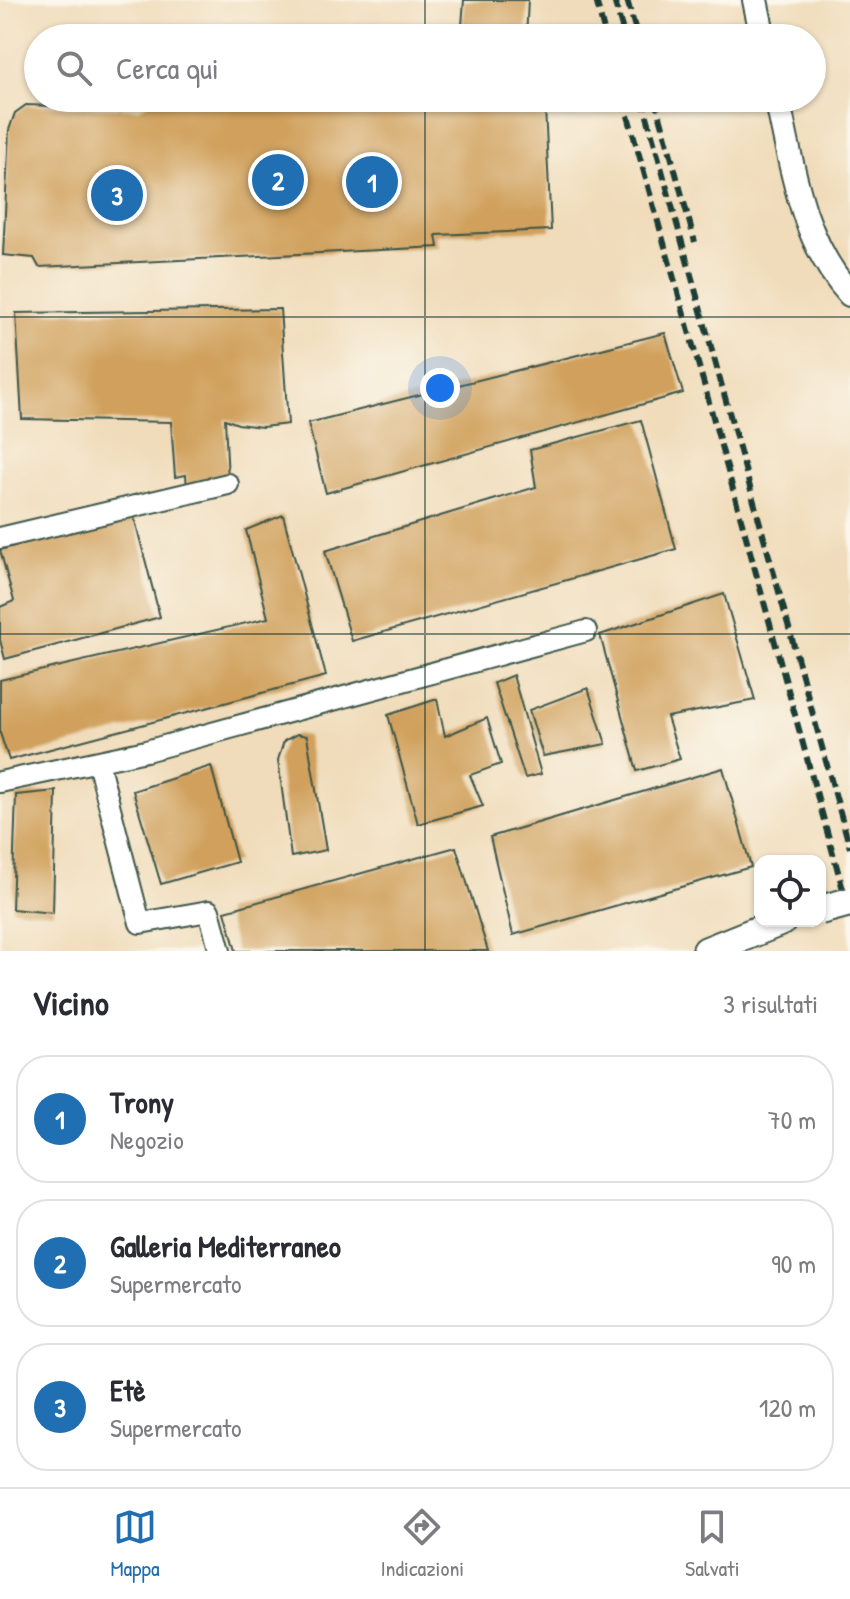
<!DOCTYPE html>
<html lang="it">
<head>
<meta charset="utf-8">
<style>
  body { margin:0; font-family:"Patrick Hand",sans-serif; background:#f7f7f7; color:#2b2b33 }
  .controls { position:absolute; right:24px; bottom:24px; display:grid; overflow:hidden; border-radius:16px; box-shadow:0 2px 6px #0004 }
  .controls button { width:72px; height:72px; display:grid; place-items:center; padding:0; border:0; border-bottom:2px solid #e1e1e2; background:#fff; color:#2b2b33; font:40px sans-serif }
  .you { position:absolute; left:440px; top:388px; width:28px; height:28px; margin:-20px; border:6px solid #fff; border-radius:50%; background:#1a73e8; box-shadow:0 0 0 12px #1a73e833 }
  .badge { display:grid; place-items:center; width:52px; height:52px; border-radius:50%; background:#1f6fb2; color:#fff; font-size:26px; font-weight:700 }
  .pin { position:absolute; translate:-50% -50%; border:4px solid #fff; box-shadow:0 2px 8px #0006 }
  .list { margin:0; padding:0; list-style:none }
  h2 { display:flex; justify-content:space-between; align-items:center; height:104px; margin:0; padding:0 32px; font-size:34px }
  h2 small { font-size:26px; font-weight:400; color:#7c7c81 }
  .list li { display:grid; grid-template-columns:52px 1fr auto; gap:24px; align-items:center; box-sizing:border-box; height:128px; margin:0 16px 16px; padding:0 16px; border:2px solid #e1e1e2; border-radius:32px }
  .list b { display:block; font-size:30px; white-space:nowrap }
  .list p { margin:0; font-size:26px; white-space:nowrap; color:#7c7c81 }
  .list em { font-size:26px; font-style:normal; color:#7c7c81 }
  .icon { flex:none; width:44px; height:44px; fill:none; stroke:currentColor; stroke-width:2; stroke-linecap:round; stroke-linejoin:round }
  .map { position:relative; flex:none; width:850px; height:951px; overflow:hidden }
  .search { position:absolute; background:#fff; box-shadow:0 2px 6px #0004; left:24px; right:24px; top:24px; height:88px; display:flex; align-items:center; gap:20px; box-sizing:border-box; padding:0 28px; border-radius:44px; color:#7c7c81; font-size:30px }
  .sheet { height:536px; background:#fff }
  nav { display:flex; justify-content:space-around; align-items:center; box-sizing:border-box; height:112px; border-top:2px solid #e1e1e2; background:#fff; font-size:22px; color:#7c7c81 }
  nav a { display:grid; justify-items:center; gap:4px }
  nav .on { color:#1f6fb2 }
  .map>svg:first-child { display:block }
</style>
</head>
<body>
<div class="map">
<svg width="850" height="951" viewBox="0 0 850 951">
  <rect width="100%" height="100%" fill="#fbf7ec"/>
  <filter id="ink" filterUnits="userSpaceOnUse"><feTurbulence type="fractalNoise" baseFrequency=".0125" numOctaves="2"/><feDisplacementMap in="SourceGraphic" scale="16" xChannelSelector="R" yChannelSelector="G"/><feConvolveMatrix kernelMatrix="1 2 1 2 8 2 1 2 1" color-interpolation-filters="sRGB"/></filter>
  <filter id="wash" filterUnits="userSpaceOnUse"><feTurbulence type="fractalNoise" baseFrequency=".006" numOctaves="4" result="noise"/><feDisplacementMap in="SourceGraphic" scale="32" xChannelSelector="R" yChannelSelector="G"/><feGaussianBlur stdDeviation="1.8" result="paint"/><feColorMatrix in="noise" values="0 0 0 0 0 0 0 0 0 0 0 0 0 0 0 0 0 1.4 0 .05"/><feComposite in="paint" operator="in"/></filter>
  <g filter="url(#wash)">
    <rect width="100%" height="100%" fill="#f0dcba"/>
    <g id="blocks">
      <path fill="#d0a05b" d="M464,0H528L526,38H461Z
        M151,98H429L430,106L545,108L551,230L436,235L438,247L39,267L34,258L3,255L9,130L15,113L26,105L138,109L149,103Z
        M280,309L288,424L262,427L238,424L225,419L228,480L187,488L186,475L175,477L171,422L22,419L16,313Z
        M665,333L683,393L326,493L308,423Z
        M641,420L676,549L352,641L325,551L536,487L530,450Z
        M133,513L160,617L5,659L0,640V607L14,601L0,550Z
        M283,515L326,676L9,760L0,733V680L268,618L246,530Z
        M724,594L755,700L667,717L680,759L637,771L600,635Z
        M513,675L541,774L525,778L494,683Z
        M588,688L606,744L543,756L529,710Z
        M437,699L445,736L487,718L501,764L470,775L483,806L418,824L388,715Z
        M297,734L307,736L326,850L291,857L278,760L284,741Z
        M211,766L237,862L161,884L133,791Z
        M723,768L751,867L513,935L490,837Z
        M56,791L53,913L12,909L16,795Z
        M456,847L488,951H236L225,911Z"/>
    </g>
  </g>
  <g filter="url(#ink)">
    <use href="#blocks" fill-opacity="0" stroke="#3e5548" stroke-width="2"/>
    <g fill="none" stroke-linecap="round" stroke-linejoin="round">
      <g stroke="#3e5548" stroke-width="24">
        <path id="minor" d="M0,538L228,484
          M98,762L140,923L209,911L220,951
          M0,782L146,751L586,631"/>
      </g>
      <g stroke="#3e5548" stroke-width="28">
        <path id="tertiary" d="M755,0L763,38
          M777,98C792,166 802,242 850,294"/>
      </g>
      <g stroke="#3e5548" stroke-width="32">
        <path id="secondary" d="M707,951L782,921"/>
      </g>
      <use href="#minor" stroke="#fff" stroke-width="20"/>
      <use href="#tertiary" stroke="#fff" stroke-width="24"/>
      <use href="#secondary" stroke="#fff" stroke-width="28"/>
      <path stroke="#1f3d34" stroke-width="6" stroke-dasharray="12 6" stroke-linecap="butt" d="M596,0L606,38
        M614,0L625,38
        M627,0L638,38
        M623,98L707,395L850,915
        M642,98L850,848
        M655,98L695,242"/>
      <g stroke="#3e5548" stroke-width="32" stroke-linecap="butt">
        <path id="secondary-bridge" d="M820,910L850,902"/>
      </g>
      <use href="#secondary-bridge" stroke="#fff" stroke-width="28"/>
    </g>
  </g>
  <path fill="none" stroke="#1f3d34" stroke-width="2" stroke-opacity="0.55" d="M425,0V38M425,98V951M0,317H850M0,634H850"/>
</svg>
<div class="controls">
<button><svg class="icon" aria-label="locate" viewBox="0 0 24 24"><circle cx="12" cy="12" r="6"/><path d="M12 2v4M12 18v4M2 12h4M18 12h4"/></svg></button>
</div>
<div class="you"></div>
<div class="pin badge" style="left:372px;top:182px">1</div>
<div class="pin badge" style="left:278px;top:180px">2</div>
<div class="pin badge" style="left:117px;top:195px">3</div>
<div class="search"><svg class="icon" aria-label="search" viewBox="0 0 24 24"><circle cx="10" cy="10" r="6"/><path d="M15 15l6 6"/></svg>Cerca qui</div>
</div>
<section class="sheet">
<h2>Vicino<small>3 risultati</small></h2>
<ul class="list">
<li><span class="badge">1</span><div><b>Trony</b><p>Negozio</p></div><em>70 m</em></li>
<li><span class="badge">2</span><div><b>Galleria Mediterraneo</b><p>Supermercato</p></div><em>90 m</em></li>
<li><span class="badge">3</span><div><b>Etè</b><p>Supermercato</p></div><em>120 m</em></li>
</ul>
</section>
<nav>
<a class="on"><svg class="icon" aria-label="map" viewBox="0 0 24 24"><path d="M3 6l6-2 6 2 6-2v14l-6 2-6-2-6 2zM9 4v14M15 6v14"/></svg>Mappa</a>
<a><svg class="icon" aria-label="directions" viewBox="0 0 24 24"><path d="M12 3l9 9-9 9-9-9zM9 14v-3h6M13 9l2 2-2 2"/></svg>Indicazioni</a>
<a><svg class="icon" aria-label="saved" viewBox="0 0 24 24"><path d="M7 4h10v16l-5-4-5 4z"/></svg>Salvati</a>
</nav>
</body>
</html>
